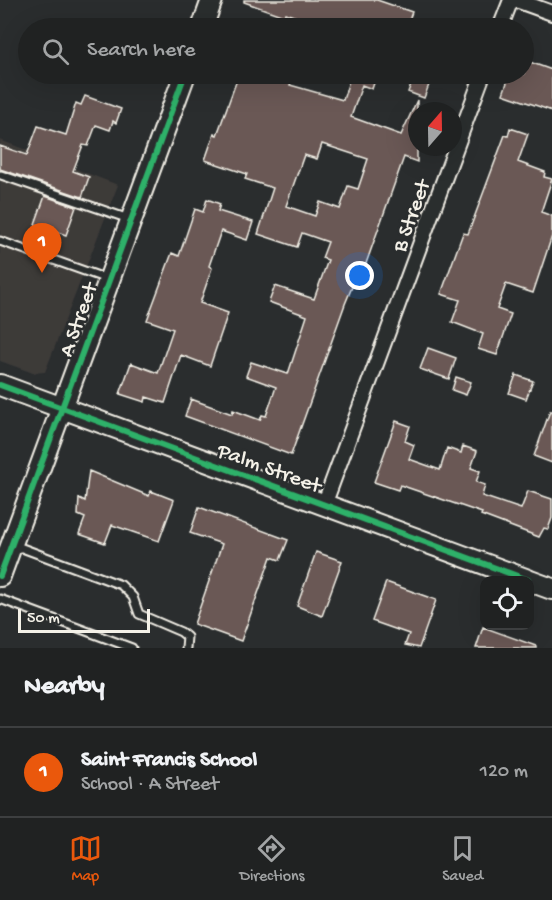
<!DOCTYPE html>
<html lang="en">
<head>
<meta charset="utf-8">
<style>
  body { margin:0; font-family:"Gochi Hand",sans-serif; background:#2d2f2f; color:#f1f3f6 }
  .controls { position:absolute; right:18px; bottom:18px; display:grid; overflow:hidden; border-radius:12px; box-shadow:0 6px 24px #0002 }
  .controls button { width:54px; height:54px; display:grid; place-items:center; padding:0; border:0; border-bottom:2px solid #3d3f40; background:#202222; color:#f1f3f6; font:30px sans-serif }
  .compass { position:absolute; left:408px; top:102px; width:54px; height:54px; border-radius:50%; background:#202222; box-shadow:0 6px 24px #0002; rotate:20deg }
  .scale { position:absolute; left:18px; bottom:15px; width:132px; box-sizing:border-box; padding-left:6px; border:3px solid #f4f1e8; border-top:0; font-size:16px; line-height:21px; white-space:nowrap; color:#f4f1e8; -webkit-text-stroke:4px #2a2d2e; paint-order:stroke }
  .you { position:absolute; left:360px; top:276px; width:21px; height:21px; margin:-15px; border:4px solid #fff; border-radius:50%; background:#1a73e8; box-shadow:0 0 0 9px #1a73e833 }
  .badge { display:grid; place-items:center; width:39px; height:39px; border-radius:50%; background:#ea580c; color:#fff; font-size:20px; font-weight:700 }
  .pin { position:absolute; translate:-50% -50px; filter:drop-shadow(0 2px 3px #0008) }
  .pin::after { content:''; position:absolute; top:32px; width:21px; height:18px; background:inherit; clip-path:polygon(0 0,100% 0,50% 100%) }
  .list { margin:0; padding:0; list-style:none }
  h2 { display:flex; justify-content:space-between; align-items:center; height:78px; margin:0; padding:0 24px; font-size:26px }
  h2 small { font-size:20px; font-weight:400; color:#a2a4a5 }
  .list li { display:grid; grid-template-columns:39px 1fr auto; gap:18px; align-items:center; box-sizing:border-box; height:90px; padding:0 24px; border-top:2px solid #3d3f40 }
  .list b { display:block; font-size:22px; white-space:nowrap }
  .list p { margin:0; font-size:20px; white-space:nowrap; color:#a2a4a5 }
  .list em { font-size:20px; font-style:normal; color:#a2a4a5 }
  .icon { flex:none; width:33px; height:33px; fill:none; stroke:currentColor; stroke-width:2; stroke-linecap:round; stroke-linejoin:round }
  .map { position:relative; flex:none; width:552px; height:648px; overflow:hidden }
  .search { position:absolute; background:#202222; box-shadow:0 6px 24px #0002; left:18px; right:18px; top:18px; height:66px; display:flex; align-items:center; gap:15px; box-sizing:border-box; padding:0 21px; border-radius:33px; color:#a2a4a5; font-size:22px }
  .sheet { height:168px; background:#202222 }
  nav { display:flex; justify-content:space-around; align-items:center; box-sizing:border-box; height:84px; border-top:2px solid #3d3f40; background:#202222; font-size:16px; color:#a2a4a5 }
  nav a { display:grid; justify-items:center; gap:3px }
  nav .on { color:#ea580c }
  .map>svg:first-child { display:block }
</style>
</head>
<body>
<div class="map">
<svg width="552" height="648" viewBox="0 0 552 648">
  <rect width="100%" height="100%" fill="#2a2d2e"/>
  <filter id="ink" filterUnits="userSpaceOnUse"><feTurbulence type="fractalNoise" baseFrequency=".0167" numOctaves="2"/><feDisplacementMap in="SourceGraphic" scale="12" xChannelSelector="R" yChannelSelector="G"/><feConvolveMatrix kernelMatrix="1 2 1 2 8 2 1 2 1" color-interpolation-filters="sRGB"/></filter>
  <g filter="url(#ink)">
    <path fill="#3d3a39" d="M0,140L118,185L45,372L33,373L0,361Z"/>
    <path fill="#6a5854" stroke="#f4f1e8" stroke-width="1.5" fill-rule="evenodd" d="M244,0H377L412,12L406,28H329L285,13L284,16L244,2Z
      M524,60L552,70V111L503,94L510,74H524Z
      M239,74H274L292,80L290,85L343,100L349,81L335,74H377L372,89L362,85L351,117L401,135L417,100V162L404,157L363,272L359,270L345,304L291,455L185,416L191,399L232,414L233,410L260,420L262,415L266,416L276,387L246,376L251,362L288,374L307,316L269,302L275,286L314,299L328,260L322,258L328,242L302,233L297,247L258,234L273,188L245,179L247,174L205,160L214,134L217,135ZM322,144L368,159L358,189L348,186L340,209L320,202L315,216L286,206L304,155L317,159Z
      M415,74H433L424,98L408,92Z
      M85,96L121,109L116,123L113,121L110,130L96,125L88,146L83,145L73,171L89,177L82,197L0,169V146L27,155L38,126L66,135L76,103L81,105Z
      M510,128L528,134L518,162L545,172L544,177L552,179L541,212L552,216V236L533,293L506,284L497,309L511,314L497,355L478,349L483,334L452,322L460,300L441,294L463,233L468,234L505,135L508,136Z
      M45,196L76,207L66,235L35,224Z
      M207,199L220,204L218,211L253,222L247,240L221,231L209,266L212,268L200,303L228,313L210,366L181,355L165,403L146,397L145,402L120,394L131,363L158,373L173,329L147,320L172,253L179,256L195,209L203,212Z
      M428,348L456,358L449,379L420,369Z
      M516,375L533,381L526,399L509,393Z
      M456,377L471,382L466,395L452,390Z
      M550,411H552V463L534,456Z
      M396,421L410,426L405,441L414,445L409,459L440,470L447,448L461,453L463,446L477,451L471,468L480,471L476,482L485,485L482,496L521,509L528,491L552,499V518L548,529L544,528L539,537L481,515L482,513L400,485L398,490L374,482Z
      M89,471L149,496L151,491L174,500L159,541L112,525L105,543L79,534L85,518L78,515L79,498L85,501Z
      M199,507L288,540L280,560L271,557L241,641L194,624L222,544L190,533Z
      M316,552L342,561L322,616L297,606Z
      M386,582L436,600L419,648L405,645L409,634L372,621Z
      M483,627L536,646V648H476Z"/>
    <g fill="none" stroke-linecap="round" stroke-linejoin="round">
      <g stroke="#f4f1e8" stroke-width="11">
        <path id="lane" d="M1,175L129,219
          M0,241L107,279
          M14,545L121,585L133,597L139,614L181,632L187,637L186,648
          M0,599L132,648"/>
      </g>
      <g stroke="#f4f1e8" stroke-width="18">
        <path id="street" d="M516,0L552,13
          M500,28L511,0
          M324,505L483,74"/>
      </g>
      <g stroke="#f4f1e8" stroke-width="24">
        <path id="secondary" d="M202,28L212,0
          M0,385L528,580
          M0,576L185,74
          M530,581L552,589"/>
      </g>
      <use href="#lane" stroke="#2a2d2e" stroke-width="7"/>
      <use href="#street" stroke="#2a2d2e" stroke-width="14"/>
      <use href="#secondary" stroke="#2a2d2e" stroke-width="20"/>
      <g stroke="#2a2d2e" stroke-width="10">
        <path id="cycleway" d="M0,385L528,580
          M0,576L185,74"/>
      </g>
      <use href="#cycleway" stroke="#2db169" stroke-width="6"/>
    </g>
  </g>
  <g text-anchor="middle" stroke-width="5" stroke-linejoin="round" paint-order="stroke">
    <g font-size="22" fill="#f4f1e8" stroke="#2a2d2e">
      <text transform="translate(409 215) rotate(-70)" y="8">B Street</text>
      <text transform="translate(76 319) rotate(-70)" y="8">A Street</text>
      <text transform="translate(270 466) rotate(20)" y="8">Palm Street</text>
    </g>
  </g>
</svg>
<div class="controls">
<button><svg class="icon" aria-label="locate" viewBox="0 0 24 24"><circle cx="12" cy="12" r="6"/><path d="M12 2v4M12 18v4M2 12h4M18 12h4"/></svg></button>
</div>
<svg class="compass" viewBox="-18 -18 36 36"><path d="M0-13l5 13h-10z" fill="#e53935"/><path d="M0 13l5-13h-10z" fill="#a2a4a5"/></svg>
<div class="scale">50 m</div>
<div class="you"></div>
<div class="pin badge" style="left:42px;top:273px">1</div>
<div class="search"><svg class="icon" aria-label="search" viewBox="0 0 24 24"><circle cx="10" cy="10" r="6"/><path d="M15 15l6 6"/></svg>Search here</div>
</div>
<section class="sheet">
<h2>Nearby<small></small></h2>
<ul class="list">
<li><span class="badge">1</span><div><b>Saint Francis School</b><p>School · A Street</p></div><em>120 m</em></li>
</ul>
</section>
<nav>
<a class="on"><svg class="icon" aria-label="map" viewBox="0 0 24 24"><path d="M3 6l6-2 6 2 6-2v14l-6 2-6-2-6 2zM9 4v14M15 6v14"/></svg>Map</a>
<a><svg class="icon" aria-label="directions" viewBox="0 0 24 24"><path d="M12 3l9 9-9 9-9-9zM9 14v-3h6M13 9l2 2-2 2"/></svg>Directions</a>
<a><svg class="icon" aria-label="saved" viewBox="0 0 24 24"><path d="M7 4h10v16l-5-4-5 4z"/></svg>Saved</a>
</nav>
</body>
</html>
